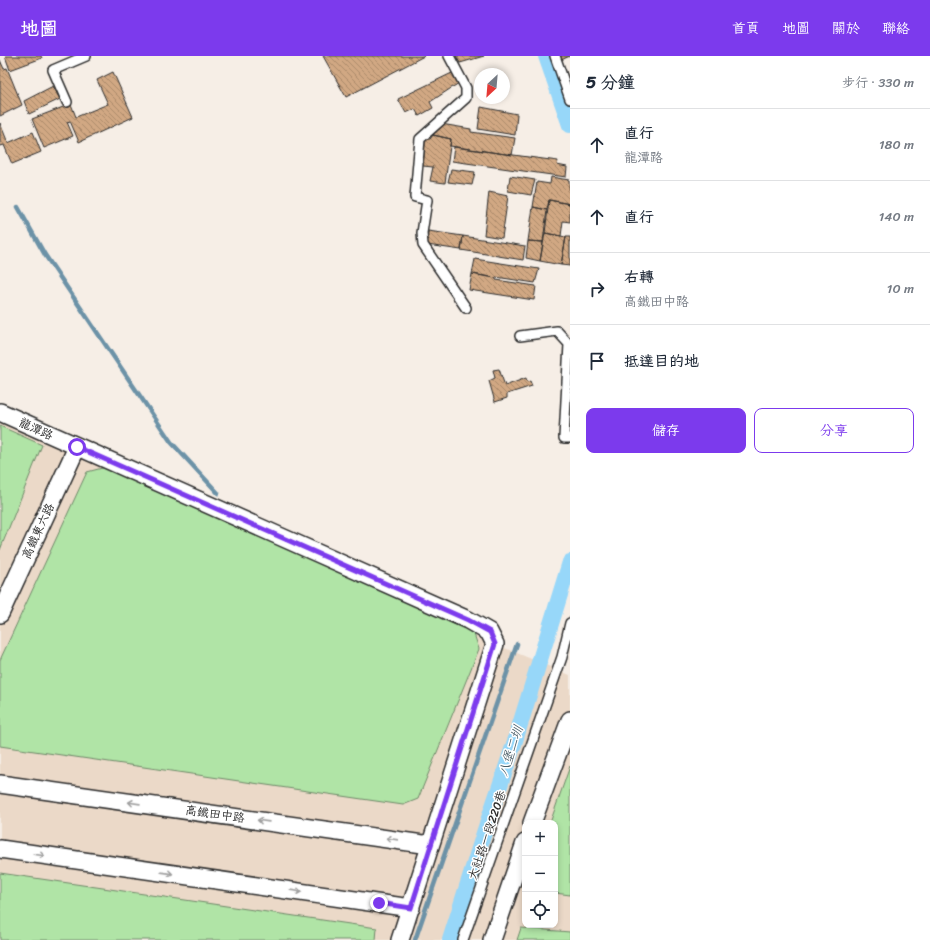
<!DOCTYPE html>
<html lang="zh-TW">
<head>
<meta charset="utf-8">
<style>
  body { margin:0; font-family:Sriracha,"LXGW WenKai TC",sans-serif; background:#f2f2f3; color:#1f2937 }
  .controls { position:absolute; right:12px; bottom:12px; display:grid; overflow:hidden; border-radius:8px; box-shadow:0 2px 6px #0003 }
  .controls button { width:36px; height:36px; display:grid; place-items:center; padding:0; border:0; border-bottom:1px solid #e0e1e3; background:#fff; color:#1f2937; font:20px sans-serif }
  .compass { position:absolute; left:474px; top:12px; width:36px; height:36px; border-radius:50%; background:#fff; box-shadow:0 2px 6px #0003; rotate:206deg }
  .stop { position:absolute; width:12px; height:12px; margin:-9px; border:3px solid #7c3aed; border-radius:50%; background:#fff }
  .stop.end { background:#7c3aed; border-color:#fff; box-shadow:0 1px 4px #0008 }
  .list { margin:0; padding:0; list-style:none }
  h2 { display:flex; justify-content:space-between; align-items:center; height:52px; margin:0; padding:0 16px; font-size:17px }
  h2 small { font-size:13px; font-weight:400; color:#747a83 }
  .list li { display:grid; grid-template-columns:26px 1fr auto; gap:12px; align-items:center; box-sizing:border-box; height:72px; padding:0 16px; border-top:1px solid #e0e1e3 }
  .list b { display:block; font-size:15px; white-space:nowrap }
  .list p { margin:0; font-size:13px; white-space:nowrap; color:#747a83 }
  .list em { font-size:13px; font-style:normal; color:#747a83 }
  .actions { display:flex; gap:8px; padding:12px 16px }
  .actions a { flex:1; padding:9px 0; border:1px solid #7c3aed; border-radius:8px; text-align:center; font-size:14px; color:#7c3aed }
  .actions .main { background:#7c3aed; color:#fff }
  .icon { flex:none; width:22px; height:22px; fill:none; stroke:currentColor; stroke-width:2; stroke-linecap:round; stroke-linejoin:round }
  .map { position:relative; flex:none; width:570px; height:884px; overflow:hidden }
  header { display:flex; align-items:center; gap:24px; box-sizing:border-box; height:56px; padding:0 20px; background:#7c3aed; color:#fff }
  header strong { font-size:19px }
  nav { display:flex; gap:22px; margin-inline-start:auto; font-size:14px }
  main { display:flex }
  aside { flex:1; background:#fff }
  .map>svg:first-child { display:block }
</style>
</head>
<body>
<header>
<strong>地圖</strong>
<nav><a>首頁</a><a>地圖</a><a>關於</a><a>聯絡</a></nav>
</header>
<main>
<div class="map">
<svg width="570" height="884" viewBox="0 0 570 884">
  <defs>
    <pattern id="building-back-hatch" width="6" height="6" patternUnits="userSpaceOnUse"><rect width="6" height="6" fill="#d1a883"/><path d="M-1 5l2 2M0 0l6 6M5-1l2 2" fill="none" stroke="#aa896b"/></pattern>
  </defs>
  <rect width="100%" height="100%" fill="#f6eee6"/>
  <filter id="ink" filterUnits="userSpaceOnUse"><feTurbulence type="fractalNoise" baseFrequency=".025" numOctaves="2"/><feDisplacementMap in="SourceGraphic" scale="8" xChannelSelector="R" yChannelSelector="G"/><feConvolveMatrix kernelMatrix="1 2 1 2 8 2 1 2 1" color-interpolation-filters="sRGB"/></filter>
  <g filter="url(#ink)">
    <path fill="#ebd9c8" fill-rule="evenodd" d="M0,362L466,576L570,619V884H0ZM525,767H555V869H525Z"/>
    <path fill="#b0e4a6" stroke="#6e8868" d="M0,370L42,389L0,494Z
      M106,411L472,572L479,593L418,743L403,749L0,690V604L87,416Z
      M570,710V839L555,837V767H550Z
      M0,817L377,872L376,884H0Z
      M521,872L570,876V884H517Z"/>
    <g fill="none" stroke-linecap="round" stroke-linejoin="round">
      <path stroke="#6c92a7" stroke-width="4.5" d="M18,151L45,199L171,386L218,437
        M415,884L517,588"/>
      <path stroke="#97d7f9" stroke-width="16" d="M546,0L570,69
        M450,884L484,777L514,688L570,506"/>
    </g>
    <path fill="url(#building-back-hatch)" stroke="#2b2b2b" d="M5,0H41L42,2L10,14Z
      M323,0H424L346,41Z
      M456,0H484L460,7Z
      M560,0H570L561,4Z
      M0,4L4,13L7,12L22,49L0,60Z
      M113,16L133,61L79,86L70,65L67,66L73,80L44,92L32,63L71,48L76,61L108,48L97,24Z
      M454,16L459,27L430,46L433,52L419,60L415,53L406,57L398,43Z
      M53,30L60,43L29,58L24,45Z
      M481,51L517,58L515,79L478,73Z
      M0,67L8,87L33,76L41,96L12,108L4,89L0,90Z
      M441,68L471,73V76L515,82L512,99L450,90L451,83L433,79Z
      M433,79L451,83L445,127L430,125L433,111L423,110L425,86L426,83H430Z
      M454,91L558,105L557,109L567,111L566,121L452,105Z
      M451,113L475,116L472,129L448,126Z
      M510,120L535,124L531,139L508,135Z
      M551,121L569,124L570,148L549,144L547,154L533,151L537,126L550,128Z
      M489,136L508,140L502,182L484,179Z
      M549,144L570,148V166L563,165L561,180L545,177Z
      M533,151L547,154L543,186L528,185Z
      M428,175L463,180L461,194L427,189Z
      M545,177L566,181L561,209L540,205Z
      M463,180L525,190L523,204L461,194Z
      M566,181H570V210L561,209Z
      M528,185L543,186L540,205L526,202Z
      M475,203L539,213L535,227L496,221V222L472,218Z
      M472,218L496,222V224L536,230L534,244L469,234Z
      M499,313L505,330L526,322L527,326L530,325L532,330L507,338V342L495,346L489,325L495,322L493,314Z"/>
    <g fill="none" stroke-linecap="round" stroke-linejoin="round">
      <g stroke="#2b2b2b" stroke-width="12">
        <path id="service" d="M449,0L466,32V42L420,83L415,141L427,144L422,177L423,189L466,252
          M555,0L570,43
          M67,46L53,14L86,0
          M520,280L557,275L569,288L564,382H570
          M463,884L562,601L570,567"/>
      </g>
      <g stroke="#2b2b2b" stroke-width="20">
        <path id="minor" d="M0,356L468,564L489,576L495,588L400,884
          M0,558L77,391
          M0,728L430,789
          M532,767L570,664
          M0,793L411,852
          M492,884L525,787"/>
      </g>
      <use href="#service" stroke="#fff" stroke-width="9"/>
      <use href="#minor" stroke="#fff" stroke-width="17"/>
    </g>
    <defs><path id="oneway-shaft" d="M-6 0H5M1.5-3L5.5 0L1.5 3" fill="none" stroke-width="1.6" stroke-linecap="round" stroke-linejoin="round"/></defs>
    <g stroke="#a0a0a0">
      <use href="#oneway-shaft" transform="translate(134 747) rotate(-172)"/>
      <use href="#oneway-shaft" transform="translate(263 765) rotate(-172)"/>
      <use href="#oneway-shaft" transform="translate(392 783) rotate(-172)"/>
      <use href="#oneway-shaft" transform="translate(39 799) rotate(8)"/>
      <use href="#oneway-shaft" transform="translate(167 817) rotate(8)"/>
      <use href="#oneway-shaft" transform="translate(296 835) rotate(8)"/>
    </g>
  </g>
  <g fill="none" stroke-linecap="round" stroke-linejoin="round" filter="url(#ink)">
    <path stroke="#7c3aed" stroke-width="5" d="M77,391L468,564L490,576L495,588L411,852L379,847"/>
  </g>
  <g text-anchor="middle" stroke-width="3" stroke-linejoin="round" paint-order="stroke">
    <g font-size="12" fill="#2b2b2b" stroke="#fff">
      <text transform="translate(36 373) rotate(24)" y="4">龍潭路</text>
      <text transform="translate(38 475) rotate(-65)" y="4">高鐵東六路</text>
      <text transform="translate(215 758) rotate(8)" y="4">高鐵田中路</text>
      <text transform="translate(487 779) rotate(-71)" y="4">大社路一段220巷</text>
    </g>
    <g font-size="13" font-style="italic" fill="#4b5f69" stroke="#fff">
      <text transform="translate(510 695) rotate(-72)" y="5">八堡二圳</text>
    </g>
  </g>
</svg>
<div class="controls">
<button>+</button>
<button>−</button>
<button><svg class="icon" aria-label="locate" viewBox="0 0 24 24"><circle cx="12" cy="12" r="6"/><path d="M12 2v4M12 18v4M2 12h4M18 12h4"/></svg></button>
</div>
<svg class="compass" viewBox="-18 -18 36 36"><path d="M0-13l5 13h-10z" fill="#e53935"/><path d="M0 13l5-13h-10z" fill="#747a83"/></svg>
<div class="stop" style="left:77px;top:391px"></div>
<div class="stop end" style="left:379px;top:847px"></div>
</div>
<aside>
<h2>5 分鐘<small>步行 · 330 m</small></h2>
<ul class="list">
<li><svg class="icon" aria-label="ahead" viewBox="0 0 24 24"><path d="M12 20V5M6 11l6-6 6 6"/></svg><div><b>直行</b><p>龍潭路</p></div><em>180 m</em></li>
<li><svg class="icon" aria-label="ahead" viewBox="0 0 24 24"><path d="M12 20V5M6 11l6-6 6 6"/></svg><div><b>直行</b></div><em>140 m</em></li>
<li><svg class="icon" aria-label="right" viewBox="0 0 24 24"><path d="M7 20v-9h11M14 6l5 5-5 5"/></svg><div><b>右轉</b><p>高鐵田中路</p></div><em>10 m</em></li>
<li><svg class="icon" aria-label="arrive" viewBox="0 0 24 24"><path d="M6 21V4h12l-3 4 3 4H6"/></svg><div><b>抵達目的地</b></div></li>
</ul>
<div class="actions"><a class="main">儲存</a><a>分享</a></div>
</aside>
</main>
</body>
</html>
